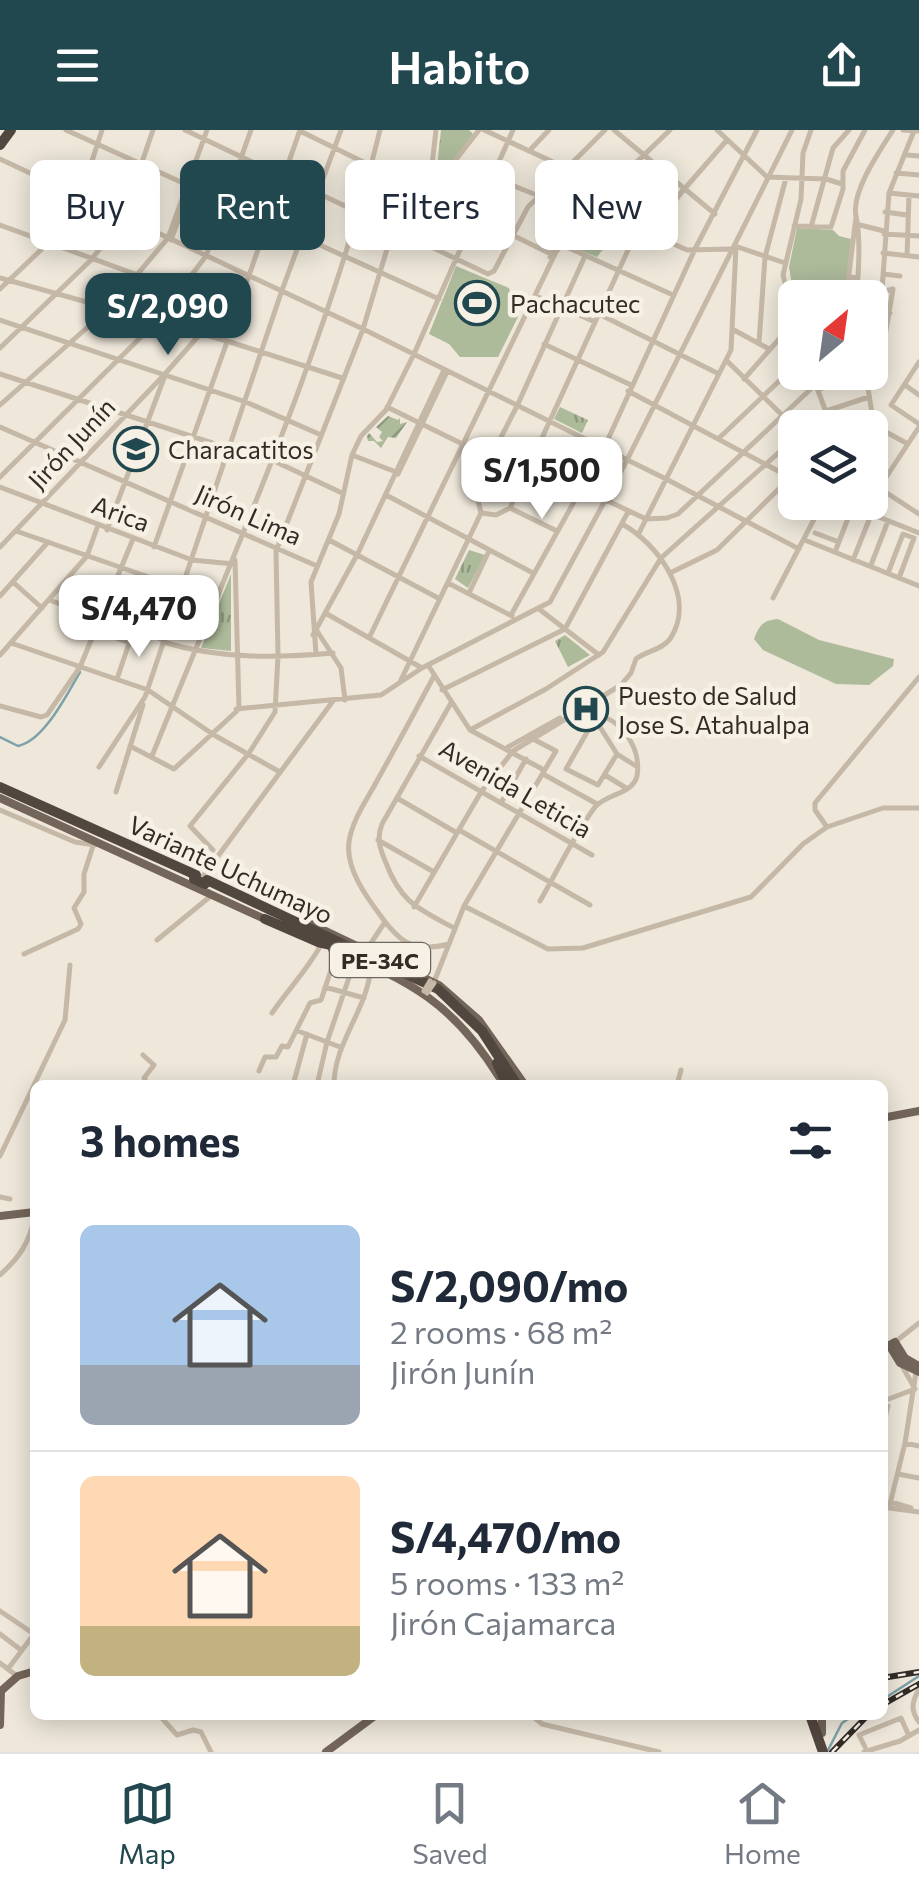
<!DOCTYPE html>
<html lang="en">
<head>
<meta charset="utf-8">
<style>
	body { margin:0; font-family:Commissioner,sans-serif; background:#f6f6f7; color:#1f2937; height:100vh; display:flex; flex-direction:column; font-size:38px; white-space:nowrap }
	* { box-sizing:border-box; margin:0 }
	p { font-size:32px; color:#747a83 }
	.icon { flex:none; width:55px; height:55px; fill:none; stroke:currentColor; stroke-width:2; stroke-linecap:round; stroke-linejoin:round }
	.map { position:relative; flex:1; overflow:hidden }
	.sheet { position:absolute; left:30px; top:950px; width:858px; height:640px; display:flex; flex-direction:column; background:#fff; border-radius:15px; box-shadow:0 5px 25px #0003 }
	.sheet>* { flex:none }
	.top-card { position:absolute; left:30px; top:30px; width:860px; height:90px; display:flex; gap:20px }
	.needle { width:65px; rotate:29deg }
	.controls { position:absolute; left:778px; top:150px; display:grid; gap:20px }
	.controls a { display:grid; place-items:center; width:110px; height:110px; border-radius:15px; background:#fff; box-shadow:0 5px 25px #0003; font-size:50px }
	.price { position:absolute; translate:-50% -85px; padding:0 22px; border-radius:20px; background:#fff; color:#222; font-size:32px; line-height:65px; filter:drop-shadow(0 2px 5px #0008) }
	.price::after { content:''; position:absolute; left:50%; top:60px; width:30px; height:22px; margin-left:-15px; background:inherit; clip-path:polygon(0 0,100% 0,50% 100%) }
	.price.active { background:#21474f; color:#fff }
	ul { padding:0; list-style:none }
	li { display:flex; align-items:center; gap:30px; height:250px; padding:0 50px }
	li+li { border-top:2px solid #e0e1e3 }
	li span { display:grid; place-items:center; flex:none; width:280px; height:200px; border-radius:15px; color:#555 }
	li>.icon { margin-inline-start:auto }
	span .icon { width:120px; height:120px; fill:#fffc; stroke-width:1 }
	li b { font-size:42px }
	h2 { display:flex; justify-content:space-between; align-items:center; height:120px; padding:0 50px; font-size:42px }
	.chip { padding:0 35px; border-radius:15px; background:#fff; box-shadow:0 5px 25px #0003; font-size:35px; line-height:90px }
	.chip.active { background:#21474f; color:#fff }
	header { display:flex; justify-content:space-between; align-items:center; height:130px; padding:0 50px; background:#21474f; color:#fff; font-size:45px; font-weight:600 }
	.menu { display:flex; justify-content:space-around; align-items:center; height:140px; border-top:2px solid #e0e1e3; background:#fff; font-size:28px; color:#747a83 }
	.menu a { display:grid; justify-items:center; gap:5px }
	.menu .active { color:#21474f }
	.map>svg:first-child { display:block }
	.park { fill:url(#park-tufts) }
	.garden { fill:url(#garden-furrows) }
	.pitch { fill:#adbb9b }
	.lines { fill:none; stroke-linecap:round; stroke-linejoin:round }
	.stream { stroke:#7ca1a8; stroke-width:2.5 }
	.minor { stroke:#c5b8a7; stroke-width:5 }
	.major { stroke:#736559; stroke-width:8 }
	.highway { stroke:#52473f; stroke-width:10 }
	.rail-casing { stroke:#322c27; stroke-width:6 }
	.rail { stroke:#f7f1e5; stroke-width:2.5; stroke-dasharray:8; stroke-linecap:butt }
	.minor-bridge { stroke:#c5b8a7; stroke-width:5 }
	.highway-bridge { stroke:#52473f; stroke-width:10 }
	.labels { text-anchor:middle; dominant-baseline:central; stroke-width:9; stroke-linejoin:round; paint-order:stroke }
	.shield { fill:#f7f1e5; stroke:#6d6760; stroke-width:2.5 }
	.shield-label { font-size:22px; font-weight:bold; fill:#322c27 }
	.poi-label { font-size:25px; fill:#322c27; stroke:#f7f1e5; text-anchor:start }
	.street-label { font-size:25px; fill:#322c27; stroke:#f7f1e5 }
</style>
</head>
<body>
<header><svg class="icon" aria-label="menu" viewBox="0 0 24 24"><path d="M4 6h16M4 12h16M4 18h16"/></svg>Habito<svg class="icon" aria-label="share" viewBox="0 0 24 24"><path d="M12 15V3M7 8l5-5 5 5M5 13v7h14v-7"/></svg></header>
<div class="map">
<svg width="919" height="1622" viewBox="0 0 919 1622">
	<defs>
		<pattern id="park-tufts" width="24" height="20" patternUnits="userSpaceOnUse" patternTransform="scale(2.5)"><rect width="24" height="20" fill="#adbb9b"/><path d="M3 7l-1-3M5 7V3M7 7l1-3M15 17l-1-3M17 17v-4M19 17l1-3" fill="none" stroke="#8d987e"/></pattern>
		<pattern id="garden-furrows" width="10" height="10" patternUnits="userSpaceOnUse" patternTransform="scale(2.5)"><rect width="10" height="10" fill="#adbb9b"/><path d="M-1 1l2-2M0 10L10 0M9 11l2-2" fill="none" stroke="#8d987e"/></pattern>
	</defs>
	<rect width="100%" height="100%" fill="#eee7da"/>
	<path class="park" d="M441,0H469L473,4L435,55Z
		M614,86L624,93L597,127L579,120Z
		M560,277L588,290L582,303L554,289Z
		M469,420L485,425L468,458L455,449Z
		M231,444V521L201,518Z
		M565,505L590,525L568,537L555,511Z"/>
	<path class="garden" d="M388,286L398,290L400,288V294L407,292L396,308L388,307L381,318L374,311H368L367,306L369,303L377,312L383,311L379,307L382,302L376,297Z"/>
	<path class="pitch" d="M797,98L833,100L839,106L851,109L845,167L795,168V174L789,137Z
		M456,136L509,158L518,187L498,227H460L449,214L429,204Z
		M778,489L819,510L894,529L893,536L869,555L836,554L763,520L754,509C759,496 763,490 778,489Z"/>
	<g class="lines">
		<path class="stream" d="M0,607L18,616C44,611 67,564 80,542
			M882,1570L919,1546
			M827,1622L842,1593L854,1585"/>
		<path class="minor" d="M66,0L439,169
			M185,0L488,144L494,141L528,77L605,0
			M484,0L566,38
			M614,0L715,84
			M717,0L767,47L826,49L842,54
			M903,0L919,1
			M300,1L551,124
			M529,21L549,0
			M907,25L919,26
			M0,29L363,199L668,350L799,419
			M896,43L919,45
			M559,46L647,102L687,120L730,119
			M494,48L539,66
			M429,61L436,0
			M889,63L919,66
			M597,70L670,0
			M885,82L907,85
			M0,95L223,176
			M860,95L884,101
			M794,96L831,97L843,59V41L865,0
			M811,97L833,18L849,0
			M647,102L727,10
			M651,104L683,60
			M884,104L919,106
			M171,110L188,64
			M560,114L673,165
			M735,116L785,133
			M883,123L919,127
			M907,126L909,65
			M550,127L557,112L582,85
			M883,144L900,146
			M849,147L858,148C859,127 860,106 856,86C851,62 880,20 893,0
			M0,148L227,211L342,248
			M0,159L47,114L80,68L102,0
			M882,160L889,63L914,1
			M536,166L595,192
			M846,168L856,87
			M858,168L893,159L884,212L867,252L873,290L870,300
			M599,184L719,244
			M0,190L246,272L321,305
			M870,190L890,183
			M795,195L783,145L801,69L803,23L811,0
			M734,200L769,219
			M759,213L765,127L786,48
			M544,214L631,255
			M870,217L884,212
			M0,218L92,129L123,88L153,0
			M726,230L781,284
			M919,232L891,275L919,294
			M811,242L832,298
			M0,244L271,332
			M744,249L795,191
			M905,255L919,265
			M818,260L866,242
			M628,261L795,350
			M0,275L108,179L168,108L207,0
			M387,277L491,328
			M0,297L317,436
			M807,298L826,281L869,267
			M855,298L873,290
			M718,309L795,236
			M234,318L271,328
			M870,324L884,301L908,314
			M352,325L396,342
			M272,330L342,363
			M530,334L646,389L667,388L678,384L816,254
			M398,344L447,242
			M0,347L155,193L206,126L251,0
			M870,352L919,384
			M0,357L192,430L234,434
			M386,365L533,443
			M841,372L919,403
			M510,378L557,401
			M481,383L496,385L510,378L639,96
			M481,383L475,358L517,276L585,126
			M868,383L881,355L919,297
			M107,400L164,248
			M16,401L183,459
			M639,403L731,220L736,117
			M815,403L839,412
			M329,410L440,469
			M807,411L919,456
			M0,417L164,245L247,151L300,0
			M154,417L227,212
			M835,422L852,378
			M853,430L871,385
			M871,435L888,391
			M670,443L717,420L795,343
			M888,443L903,404L914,408L899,448
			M13,452L42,478
			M448,453L512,486
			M469,463L489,421
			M0,466L48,412
			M773,468L823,372
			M49,470L101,488
			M177,475L212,478
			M106,477L139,488
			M539,479L599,525
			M327,484L422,538
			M511,485L604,318L695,119L757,0
			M134,500L164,510
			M96,501L130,513
			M317,501L341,538L345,570
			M313,505L358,423L444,240
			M369,508L556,122L600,69
			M163,512C219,529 276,528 333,523
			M11,513L148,560L214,605L280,642
			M316,524L311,452L339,384L352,325L361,306L386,280L414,224L513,0
			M0,525L87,426L97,398
			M428,535L470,600L544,640
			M434,546C416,580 397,615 378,649C368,668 352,690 349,712C345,739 368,769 383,789C403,816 417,822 449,814
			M117,549L151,448
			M400,552L481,383
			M442,560L565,499L628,382
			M451,573L382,694C376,709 380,719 386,733C401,773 419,779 454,798
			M586,575L617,624L636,636
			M0,576L41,587L47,585L80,537L133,409
			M236,579L381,565L422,538L550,472L627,330L792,0
			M594,590L566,639L598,655L617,624
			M470,600L546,559L603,522L661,428L795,308
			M130,616L174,639L239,579L235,430
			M508,617L560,588
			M152,626C235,420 327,217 380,0
			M419,626L592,725
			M99,637L145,567L281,163L341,0
			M543,644L597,674
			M605,645L626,658
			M116,662L143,575
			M397,668L457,703
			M501,673L526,629
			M0,680L75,712L95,715
			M827,697L815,680V673L919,547
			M459,700L590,775
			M378,710L434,742
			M213,720L190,696L249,623L275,582L278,526L276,421L363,199L393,99L429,64L479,0
			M198,753L333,571
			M540,771C558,740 574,705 595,677C606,664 633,664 637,646C642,618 620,586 593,585
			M464,776L548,819L583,818L751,767L803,714L827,697L883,678H919
			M414,777L481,662L513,621L621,555L631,543L636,529C646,521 662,520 670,509C698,467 657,413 622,394
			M157,810L212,765
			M367,819L385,792
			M24,824L78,799L81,794L74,778L84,762V744L93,716
			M434,852L464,776L556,621L533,609
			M325,857L364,868
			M272,883C290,857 305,843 321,815
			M298,901L340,917
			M143,925L154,935L144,948L148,955
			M259,941L265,927H276L282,916L288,917L310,873L321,870L333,834L341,823
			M126,955L128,953
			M293,955L307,904
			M317,955L327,912L355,830
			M334,955C334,912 367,881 371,837
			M677,955L681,940
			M0,1026L65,890L70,835
			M0,1067L10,1069
			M0,1145C20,1127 29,1113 35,1086
			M895,1212L919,1193
			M902,1236L914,1257
			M886,1270L915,1259
			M882,1300L888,1276
			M905,1313L919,1316
			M898,1344L919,1348
			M891,1372L911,1378
			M882,1377L919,1382
			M889,1378L905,1313L916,1242
			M0,1481L34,1504L8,1539
			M0,1504L21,1520
			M0,1533L17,1546
			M919,1559C912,1572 910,1580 919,1592
			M159,1585L177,1605L193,1600L201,1602L211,1622
			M531,1585L542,1594L659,1622
			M865,1617L859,1605L901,1588L909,1606
			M864,1622L900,1611L919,1600"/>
		<path class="major" d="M0,668L269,791
			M309,793L439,855L479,890L525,955
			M332,819C410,850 454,874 499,947
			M882,988L919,981
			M0,1086L35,1082
			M889,1215L900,1233L919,1242
			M882,1219L895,1212L905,1228L919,1236
			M822,1585V1603
			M0,1595L1,1561L18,1546L35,1541
			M326,1622L376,1585"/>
		<path class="highway" d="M0,15L11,0
			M0,657L196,745
			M207,750L438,859L482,901L517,955
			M265,789L318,812L340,817
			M497,933L507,955
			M810,1585L823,1622"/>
		<defs>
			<path id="rail" d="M882,1548L919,1542
				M882,1575L919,1554
				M832,1622L868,1585"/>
		</defs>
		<use href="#rail" class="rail-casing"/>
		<use href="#rail" class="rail"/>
		<path class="minor-bridge" d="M424,861L430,851
			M427,863L434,853"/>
		<path class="highway-bridge" d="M194,749L205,754"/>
	</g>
	<defs>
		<symbol id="stadium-ring" viewBox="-11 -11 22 22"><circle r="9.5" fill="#f7f1e5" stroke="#21474f" stroke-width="1.5"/><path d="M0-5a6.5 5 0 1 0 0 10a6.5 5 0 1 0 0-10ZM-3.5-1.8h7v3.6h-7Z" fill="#21474f"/></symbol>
		<symbol id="university-ring" viewBox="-11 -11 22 22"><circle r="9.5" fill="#f7f1e5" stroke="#21474f" stroke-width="1.5"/><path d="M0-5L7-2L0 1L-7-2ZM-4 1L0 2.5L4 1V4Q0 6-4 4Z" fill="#21474f"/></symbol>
		<symbol id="hospital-ring" viewBox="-11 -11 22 22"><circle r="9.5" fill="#f7f1e5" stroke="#21474f" stroke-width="1.5"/><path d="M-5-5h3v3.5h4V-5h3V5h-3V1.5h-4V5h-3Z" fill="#21474f"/></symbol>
	</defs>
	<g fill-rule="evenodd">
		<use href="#stadium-ring" x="452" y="148" width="50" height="50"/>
		<use href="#university-ring" x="111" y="294" width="50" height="50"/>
		<use href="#hospital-ring" x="561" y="554" width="50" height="50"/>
	</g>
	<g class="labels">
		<rect class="shield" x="330" y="813" width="100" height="34" rx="8"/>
		<g class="shield-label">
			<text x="380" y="830">PE-34C</text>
		</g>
		<g class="poi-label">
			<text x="510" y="173">Pachacutec</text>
			<text x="168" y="319">Characatitos</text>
			<text x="618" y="565">Puesto de Salud<tspan x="618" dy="29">Jose S. Atahualpa</tspan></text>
		</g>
		<g class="street-label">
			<text transform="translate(71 313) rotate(-47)">Jirón Junín</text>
			<text transform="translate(121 383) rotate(20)">Arica</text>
			<text transform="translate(249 384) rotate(24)">Jirón Lima</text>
			<text transform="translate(516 658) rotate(30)">Avenida Leticia</text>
			<text transform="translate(231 739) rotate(25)">Variante Uchumayo</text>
		</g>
	</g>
</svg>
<div class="controls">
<a><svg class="needle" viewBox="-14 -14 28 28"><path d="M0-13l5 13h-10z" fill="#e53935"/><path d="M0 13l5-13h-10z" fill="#747a83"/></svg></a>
<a><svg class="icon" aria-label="layers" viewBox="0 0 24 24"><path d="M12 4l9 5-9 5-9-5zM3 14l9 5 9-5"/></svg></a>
</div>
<b class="price active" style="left:168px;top:228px">S/2,090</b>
<b class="price" style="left:542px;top:392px">S/1,500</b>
<b class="price" style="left:139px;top:530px">S/4,470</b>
<div class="top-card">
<a class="chip">Buy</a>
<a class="chip active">Rent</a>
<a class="chip">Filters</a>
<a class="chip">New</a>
</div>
<section class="sheet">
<h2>3 homes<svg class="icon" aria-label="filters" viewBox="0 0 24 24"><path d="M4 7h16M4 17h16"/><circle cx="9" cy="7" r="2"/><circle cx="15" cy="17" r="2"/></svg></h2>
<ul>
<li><span style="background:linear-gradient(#a9c7e8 70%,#9aa5b1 0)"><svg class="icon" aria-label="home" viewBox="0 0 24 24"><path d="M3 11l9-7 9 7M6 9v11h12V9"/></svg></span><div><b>S/2,090/mo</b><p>2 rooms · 68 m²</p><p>Jirón Junín</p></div></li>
<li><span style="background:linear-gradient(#ffd9b3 75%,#c2b280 0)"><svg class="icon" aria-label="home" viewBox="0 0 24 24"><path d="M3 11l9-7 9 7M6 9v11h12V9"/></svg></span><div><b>S/4,470/mo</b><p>5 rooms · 133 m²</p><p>Jirón Cajamarca</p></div></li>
</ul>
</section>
</div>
<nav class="menu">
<a class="active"><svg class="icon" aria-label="map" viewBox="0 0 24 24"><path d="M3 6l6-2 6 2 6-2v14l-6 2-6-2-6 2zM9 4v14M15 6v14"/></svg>Map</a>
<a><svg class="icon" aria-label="saved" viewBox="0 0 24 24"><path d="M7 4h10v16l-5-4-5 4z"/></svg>Saved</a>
<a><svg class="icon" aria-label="home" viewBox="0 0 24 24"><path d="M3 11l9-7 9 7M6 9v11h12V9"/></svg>Home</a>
</nav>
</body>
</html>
